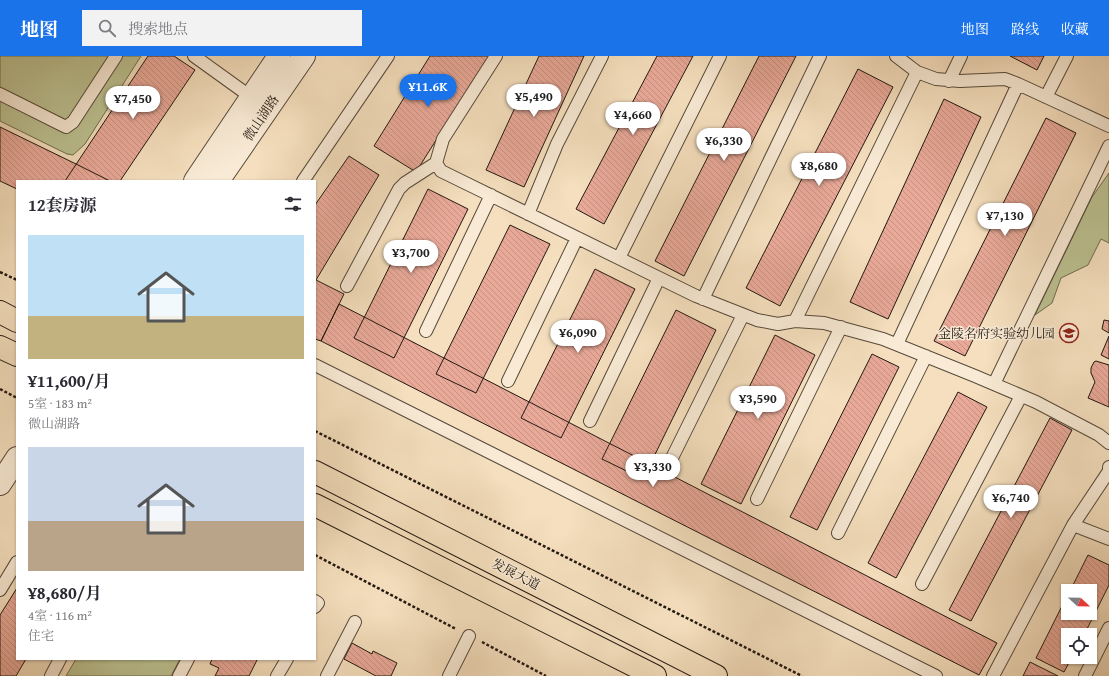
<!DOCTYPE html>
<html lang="zh">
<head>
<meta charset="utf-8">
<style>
	body { margin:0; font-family:"Gentium Book Plus","Noto Serif SC",serif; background:#f2f2f3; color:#2b2b33; height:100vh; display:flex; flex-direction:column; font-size:15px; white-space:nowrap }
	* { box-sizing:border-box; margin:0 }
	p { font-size:13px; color:#7c7c81 }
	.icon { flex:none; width:22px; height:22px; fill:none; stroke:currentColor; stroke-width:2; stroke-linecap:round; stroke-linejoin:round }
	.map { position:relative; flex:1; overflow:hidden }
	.side { position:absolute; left:16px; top:124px; width:300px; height:480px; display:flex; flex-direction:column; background:#fff; border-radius:0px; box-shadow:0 1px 3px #0004 }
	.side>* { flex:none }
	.needle { width:26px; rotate:112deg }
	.controls { position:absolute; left:1061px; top:528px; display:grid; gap:8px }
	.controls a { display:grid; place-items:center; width:36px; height:36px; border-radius:0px; background:#fff; box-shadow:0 1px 3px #0004; font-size:20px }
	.price { position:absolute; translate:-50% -34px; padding:0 9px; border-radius:14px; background:#fff; color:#222; font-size:13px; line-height:26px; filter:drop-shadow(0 1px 2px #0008) }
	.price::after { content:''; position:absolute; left:50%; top:24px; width:12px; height:9px; margin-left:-6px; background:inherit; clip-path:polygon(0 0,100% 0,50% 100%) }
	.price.on { background:#1a73e8; color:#fff }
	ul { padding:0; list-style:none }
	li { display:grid; align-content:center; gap:8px; height:212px; padding:0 12px }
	li span { display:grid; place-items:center; height:124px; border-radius:0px; color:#555 }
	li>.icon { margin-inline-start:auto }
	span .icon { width:72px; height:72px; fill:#fffc; stroke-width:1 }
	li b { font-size:17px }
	h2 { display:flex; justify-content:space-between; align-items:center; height:48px; padding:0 12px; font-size:17px }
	header { display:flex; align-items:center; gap:24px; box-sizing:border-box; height:56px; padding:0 20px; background:#1a73e8; color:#fff }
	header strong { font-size:19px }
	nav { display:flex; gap:22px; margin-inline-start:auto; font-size:14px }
	.search { width:280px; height:36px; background:#f2f2f3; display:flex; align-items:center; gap:10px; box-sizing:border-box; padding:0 14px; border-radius:0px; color:#7c7c81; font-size:15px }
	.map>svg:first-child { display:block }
	.garden { fill:#bcc191; stroke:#6f6c50 }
	.building { fill:url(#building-back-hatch); stroke:#22180f }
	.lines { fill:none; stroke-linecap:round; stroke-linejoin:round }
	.service-casing { stroke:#574a3b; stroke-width:14 }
	.tertiary-casing { stroke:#574a3b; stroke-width:24 }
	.primary-casing { stroke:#22180f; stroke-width:24 }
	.path { stroke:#22180f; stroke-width:2.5; stroke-dasharray:3 2; stroke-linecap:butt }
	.service { stroke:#f8ead5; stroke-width:12 }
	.tertiary { stroke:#f8ead5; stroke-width:22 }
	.primary { stroke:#f5dfbe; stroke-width:22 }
	.labels { text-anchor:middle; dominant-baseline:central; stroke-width:3; stroke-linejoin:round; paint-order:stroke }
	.street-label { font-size:13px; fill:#22180f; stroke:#f8ead5 }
	.poi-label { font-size:13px; fill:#22180f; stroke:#f8ead5; text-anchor:end }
</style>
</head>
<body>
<header>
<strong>地图</strong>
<div class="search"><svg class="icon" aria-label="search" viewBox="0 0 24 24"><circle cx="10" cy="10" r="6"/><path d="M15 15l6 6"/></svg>搜索地点</div>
<nav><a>地图</a><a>路线</a><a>收藏</a></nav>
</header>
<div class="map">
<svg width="1109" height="620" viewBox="0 0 1109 620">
	<defs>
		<pattern id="building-back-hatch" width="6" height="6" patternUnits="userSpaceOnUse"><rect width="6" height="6" fill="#e9a999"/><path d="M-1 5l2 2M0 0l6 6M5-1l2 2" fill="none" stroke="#c89183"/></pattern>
	</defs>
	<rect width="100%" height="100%" fill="#f5dfbe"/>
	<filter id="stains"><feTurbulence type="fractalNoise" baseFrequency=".005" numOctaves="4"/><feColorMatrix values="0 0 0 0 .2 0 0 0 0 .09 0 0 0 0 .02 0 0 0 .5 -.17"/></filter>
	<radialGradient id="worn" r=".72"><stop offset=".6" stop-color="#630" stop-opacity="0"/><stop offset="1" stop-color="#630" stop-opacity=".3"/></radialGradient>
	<path class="garden" d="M0,0H141L85,88L73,99L67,98L0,65Z
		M1109,117V187L1101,183L1088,209L1061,222L1052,247L1035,259L1092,141Z
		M76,603H180L171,620H66Z"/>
	<path class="building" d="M148,0H174L195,14L120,125H65Z
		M430,0H489L416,116L374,90Z
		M539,0H584L524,131L486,114Z
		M657,0H693L604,168L576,153Z
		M759,0H796L684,220L655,205Z
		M1010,0H1044L1037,14Z
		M858,13L893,31L780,250L746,232Z
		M944,43L981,61L888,263L850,246Z
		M1046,62L1076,77L965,300L934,285Z
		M0,71L76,108L110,125H17V133L0,125Z
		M349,100L379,119L316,224L344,238L321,285L315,283V149Z
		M428,133L468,153L394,302L354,282Z
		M510,169L550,188L476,337L436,318Z
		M595,213L635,233L561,382L521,362Z
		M339,248L997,587L979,619L321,285Z
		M676,254L716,274L643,423L602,403Z
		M1104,264L1109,265V277L1102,273Z
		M775,279L815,299L741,448L701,428Z
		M1109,280V303L1101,299Z
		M872,298L899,311L817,474L790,461Z
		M1096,305L1109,309V351L1088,342L1095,326L1091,317V312L1094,306Z
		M958,336L987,351L896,522L868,507Z
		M1050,362L1072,374L971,565L949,554Z
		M1088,499L1109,509V529L1084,579H1068V601H1072L1064,616L1036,602L1068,538V557H1090V535H1070Z
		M17,532V603H26L16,620H0V559Z
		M352,587L372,598L373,595L397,607L391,620H376L344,603Z
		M212,603H256L257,604L249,620H215L219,612L210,608Z
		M1030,606L1058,620H1023Z"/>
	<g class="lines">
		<defs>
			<path id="service" d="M194,0L251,41
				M496,0L443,83L436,107L441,115L696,240L757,264L778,268L795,265L824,267L883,283L975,320L1036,346L1099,379L1109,387
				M896,0L917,16L936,23L960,25L1005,23L1018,28L1109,70
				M949,25L961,0
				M0,38L66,71L73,66L116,0
				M1046,41L1067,0
				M303,125L388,0
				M528,158L557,88L602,0
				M619,202L720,0
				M347,230L399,133L405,127L436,107
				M703,243L820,0
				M795,265L917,16
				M426,275L491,139
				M897,288L1018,28
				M315,309L936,620
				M508,325L577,182
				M994,328L1109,90
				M590,365L659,222
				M668,410L743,259
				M757,443L841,271
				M1073,469L1109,483
				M838,477L926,300
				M922,528L1021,340
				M0,534L17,506
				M315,545L318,547L315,551
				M51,620L60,603
				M179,620L188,603
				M277,620L287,603
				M327,620L355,566
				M449,620L469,580
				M993,620L1073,469L1109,415V411
				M1085,620L1109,572"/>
			<path id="tertiary" d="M195,125L279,0
				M218,125L304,0
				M0,428L17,402"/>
			<path id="primary" d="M0,256L17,265
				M0,291L17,299
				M315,416L716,620
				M315,449L655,620"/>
		</defs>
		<use href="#service" class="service-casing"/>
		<use href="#tertiary" class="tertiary-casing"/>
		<use href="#primary" class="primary-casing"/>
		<path class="path" d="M0,216L17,224
			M0,333L17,342
			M315,375L802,620
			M315,499L456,573
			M482,586L546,620"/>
		<use href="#service" class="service"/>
		<use href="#tertiary" class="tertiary"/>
		<use href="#primary" class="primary"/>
	</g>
	<defs>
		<symbol id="school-ring" viewBox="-11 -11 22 22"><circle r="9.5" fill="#f8ead5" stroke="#8f2418" stroke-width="1.5"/><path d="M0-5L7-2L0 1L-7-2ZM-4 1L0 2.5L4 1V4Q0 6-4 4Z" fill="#8f2418"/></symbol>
	</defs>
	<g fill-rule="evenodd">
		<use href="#school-ring" x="1058" y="266" width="22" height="22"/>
	</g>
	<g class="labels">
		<g class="street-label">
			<text transform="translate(261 62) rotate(-56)">微山湖路</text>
			<text transform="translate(516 518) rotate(27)">发展大道</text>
		</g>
		<g class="poi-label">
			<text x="1055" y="277">金陵名府实验幼儿园</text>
		</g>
	</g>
	<rect width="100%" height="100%" filter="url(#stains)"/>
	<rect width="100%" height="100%" fill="url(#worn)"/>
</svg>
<div class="controls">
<a><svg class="needle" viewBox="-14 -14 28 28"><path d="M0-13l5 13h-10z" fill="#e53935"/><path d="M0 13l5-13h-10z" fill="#7c7c81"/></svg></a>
<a><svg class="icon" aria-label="locate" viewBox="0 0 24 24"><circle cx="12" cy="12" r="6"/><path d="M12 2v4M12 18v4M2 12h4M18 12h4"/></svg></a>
</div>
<b class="price on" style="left:428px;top:52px">¥11.6K</b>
<b class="price" style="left:534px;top:62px">¥5,490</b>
<b class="price" style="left:133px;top:64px">¥7,450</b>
<b class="price" style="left:633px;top:80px">¥4,660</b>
<b class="price" style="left:724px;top:106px">¥6,330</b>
<b class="price" style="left:819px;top:131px">¥8,680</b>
<b class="price" style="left:1005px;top:181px">¥7,130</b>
<b class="price" style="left:411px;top:218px">¥3,700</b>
<b class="price" style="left:578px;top:298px">¥6,090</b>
<b class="price" style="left:758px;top:364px">¥3,590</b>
<b class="price" style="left:653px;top:432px">¥3,330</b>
<b class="price" style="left:1011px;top:463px">¥6,740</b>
<section class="side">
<h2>12套房源<svg class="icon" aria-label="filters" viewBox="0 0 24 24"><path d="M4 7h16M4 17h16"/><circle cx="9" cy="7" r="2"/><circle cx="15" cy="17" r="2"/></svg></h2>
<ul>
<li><span style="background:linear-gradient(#bfe0f5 65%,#c2b280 0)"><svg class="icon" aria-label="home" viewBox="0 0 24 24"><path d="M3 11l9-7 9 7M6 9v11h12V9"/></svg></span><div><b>¥11,600/月</b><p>5室 · 183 m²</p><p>微山湖路</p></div></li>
<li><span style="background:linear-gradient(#c9d6e8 60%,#b9a48a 0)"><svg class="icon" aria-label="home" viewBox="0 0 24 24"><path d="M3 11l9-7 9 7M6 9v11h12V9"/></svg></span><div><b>¥8,680/月</b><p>4室 · 116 m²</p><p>住宅</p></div></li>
</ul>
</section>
</div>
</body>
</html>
